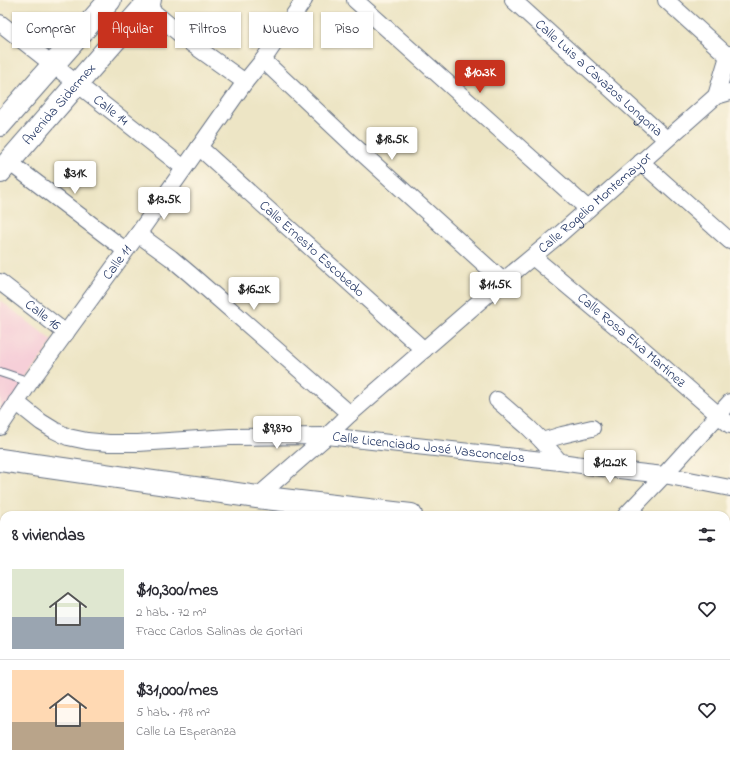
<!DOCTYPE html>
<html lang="es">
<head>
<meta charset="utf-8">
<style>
	body { margin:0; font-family:"Indie Flower",sans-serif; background:#f7f7f7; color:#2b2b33; height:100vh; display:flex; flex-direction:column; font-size:15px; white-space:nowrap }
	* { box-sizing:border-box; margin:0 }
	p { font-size:13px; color:#7c7c81 }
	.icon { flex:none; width:22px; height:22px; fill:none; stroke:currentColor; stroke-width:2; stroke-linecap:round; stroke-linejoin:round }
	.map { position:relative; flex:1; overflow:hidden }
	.sheet { position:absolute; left:0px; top:511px; width:730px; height:256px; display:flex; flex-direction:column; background:#fff; border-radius:12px 12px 0 0; box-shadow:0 1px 3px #0004 }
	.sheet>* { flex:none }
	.guide { position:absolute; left:12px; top:12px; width:400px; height:36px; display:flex; gap:8px }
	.price { position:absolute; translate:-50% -34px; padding:0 9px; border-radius:4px; background:#fff; color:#222; font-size:13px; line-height:26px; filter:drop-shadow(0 1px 2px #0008) }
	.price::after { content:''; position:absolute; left:50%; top:24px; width:12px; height:9px; margin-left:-6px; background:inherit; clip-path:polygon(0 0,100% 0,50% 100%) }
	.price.on { background:#c8321e; color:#fff }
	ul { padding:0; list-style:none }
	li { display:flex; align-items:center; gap:12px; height:100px; padding:0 12px }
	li+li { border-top:1px solid #e1e1e2 }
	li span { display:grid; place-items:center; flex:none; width:112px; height:80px; border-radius:0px; color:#555 }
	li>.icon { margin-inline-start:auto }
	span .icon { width:48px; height:48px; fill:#fffc; stroke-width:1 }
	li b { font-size:17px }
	h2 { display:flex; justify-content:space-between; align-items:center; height:48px; padding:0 12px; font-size:17px }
	.tag { padding:0 14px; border-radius:0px; background:#fff; box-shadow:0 1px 3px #0004; font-size:14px; line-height:36px }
	.tag.on { background:#c8321e; color:#fff }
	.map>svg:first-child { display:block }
	.built { fill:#f6cfd8 }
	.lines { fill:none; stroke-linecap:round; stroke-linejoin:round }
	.service-casing { stroke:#646f82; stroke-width:10 }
	.minor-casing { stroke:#646f82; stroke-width:18 }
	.secondary-casing { stroke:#646f82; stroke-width:24 }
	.primary-casing { stroke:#646f82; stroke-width:24 }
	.service { stroke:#fff; stroke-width:8 }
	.minor { stroke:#fff; stroke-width:16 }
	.secondary { stroke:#fff; stroke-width:22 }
	.primary { stroke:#fff; stroke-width:22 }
	.labels { text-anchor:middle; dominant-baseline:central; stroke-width:3; stroke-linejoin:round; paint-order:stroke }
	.street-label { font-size:14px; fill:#1b2f5e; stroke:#fcf5e5 }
</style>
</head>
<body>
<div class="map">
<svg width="730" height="767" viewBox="0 0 730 767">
	<rect width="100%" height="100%" fill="#fcf5e5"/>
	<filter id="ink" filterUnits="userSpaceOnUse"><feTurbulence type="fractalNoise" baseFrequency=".025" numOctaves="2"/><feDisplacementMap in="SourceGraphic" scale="8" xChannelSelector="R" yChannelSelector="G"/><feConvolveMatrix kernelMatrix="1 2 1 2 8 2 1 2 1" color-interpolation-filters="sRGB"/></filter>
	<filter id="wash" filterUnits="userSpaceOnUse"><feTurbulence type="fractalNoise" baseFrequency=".012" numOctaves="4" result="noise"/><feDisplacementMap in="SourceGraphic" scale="16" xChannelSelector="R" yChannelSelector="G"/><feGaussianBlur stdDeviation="0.9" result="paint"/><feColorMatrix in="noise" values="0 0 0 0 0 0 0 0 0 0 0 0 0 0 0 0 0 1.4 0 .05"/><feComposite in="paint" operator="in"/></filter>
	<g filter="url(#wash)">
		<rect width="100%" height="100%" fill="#ede5c5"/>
		<path class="built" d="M0,300L53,341L0,418Z"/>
	</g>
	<g filter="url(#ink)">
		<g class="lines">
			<defs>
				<path id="service" d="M0,372L30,382
					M726,673L730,668
					M726,748L730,742
					M661,767L664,763
					M712,767L715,763"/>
				<g id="minor">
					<path d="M355,0L588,209"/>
					<path id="s1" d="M513,0L666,139"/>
					<path d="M666,0L730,58"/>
					<path d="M145,5L192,44L245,82"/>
					<path id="s2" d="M0,23L184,168"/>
					<path d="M263,60L351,143L503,281"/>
					<path d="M716,96L728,56L730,54"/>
					<path id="s3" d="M199,147L424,350"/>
					<path d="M9,162L125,250"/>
					<path d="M641,162L730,241"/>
					<path d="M138,234L171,258L190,274L350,414"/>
					<path id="s4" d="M533,257L630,338L730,425"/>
					<path id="s5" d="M0,282L66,333"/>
					<path d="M497,400L528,427L542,441L560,462"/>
					<path id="s6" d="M16,402L41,422L54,430L68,437L87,441L109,443H138L230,437L327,436L560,462L610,469L664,475L730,488"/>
					<path id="s7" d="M0,427L30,382L138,234L245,82L263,60L304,0"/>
					<path d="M542,441L562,435L592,428"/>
					<path id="s8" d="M257,497L327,436L350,414L503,281L560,234L716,96L730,92"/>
					<path d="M626,515L664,475L730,402"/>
				</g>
				<path id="secondary" d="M0,460L257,497L411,515
					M726,560H730"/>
				<g id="primary">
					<path d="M0,125L110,0"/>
					<path id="s9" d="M0,172L150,0"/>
				</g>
			</defs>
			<use href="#service" class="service-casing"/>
			<use href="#minor" class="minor-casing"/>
			<use href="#secondary" class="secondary-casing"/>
			<use href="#primary" class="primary-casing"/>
			<use href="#service" class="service"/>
			<use href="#minor" class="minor"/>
			<use href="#secondary" class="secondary"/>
			<use href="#primary" class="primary"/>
		</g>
	</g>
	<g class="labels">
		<g class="street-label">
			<text stroke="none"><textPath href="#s1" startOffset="116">Calle Luis a Cavazos Longoria</textPath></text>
			<text stroke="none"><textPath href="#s9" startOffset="90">Avenida Sidermex</textPath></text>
			<text stroke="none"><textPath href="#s2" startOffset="141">Calle 14</textPath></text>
			<text stroke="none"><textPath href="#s8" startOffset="448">Calle Rogelio Montemayor</textPath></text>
			<text stroke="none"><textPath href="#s3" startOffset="152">Calle Ernesto Escobedo</textPath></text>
			<text stroke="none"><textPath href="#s7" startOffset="202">Calle 11</textPath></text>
			<text stroke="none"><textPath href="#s5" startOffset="54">Calle 16</textPath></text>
			<text stroke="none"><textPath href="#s4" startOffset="129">Calle Rosa Elva Martínez</textPath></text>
			<text stroke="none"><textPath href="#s6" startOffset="425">Calle Licenciado José Vasconcelos</textPath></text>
		</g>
	</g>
</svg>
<b class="price on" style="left:480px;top:94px">$10.3K</b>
<b class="price" style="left:392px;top:161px">$18.5K</b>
<b class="price" style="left:75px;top:195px">$31K</b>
<b class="price" style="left:164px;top:221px">$13.5K</b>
<b class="price" style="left:495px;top:306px">$11.5K</b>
<b class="price" style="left:254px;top:311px">$16.2K</b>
<b class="price" style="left:277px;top:450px">$9,870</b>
<b class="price" style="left:610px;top:484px">$12.2K</b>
<div class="guide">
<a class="tag">Comprar</a>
<a class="tag on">Alquilar</a>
<a class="tag">Filtros</a>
<a class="tag">Nuevo</a>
<a class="tag">Piso</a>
</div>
<section class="sheet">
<h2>8 viviendas<svg class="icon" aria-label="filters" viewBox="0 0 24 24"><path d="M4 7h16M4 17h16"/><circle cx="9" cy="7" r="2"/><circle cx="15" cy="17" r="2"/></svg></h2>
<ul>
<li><span style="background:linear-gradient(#dfe7d0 60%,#9aa5b1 0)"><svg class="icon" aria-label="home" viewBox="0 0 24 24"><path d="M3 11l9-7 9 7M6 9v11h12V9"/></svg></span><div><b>$10,300/mes</b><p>2 hab. · 72 m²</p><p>Fracc Carlos Salinas de Gortari</p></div><svg class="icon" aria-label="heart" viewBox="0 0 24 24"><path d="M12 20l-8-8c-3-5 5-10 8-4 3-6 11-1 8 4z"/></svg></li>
<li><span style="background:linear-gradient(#ffd9b3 65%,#b9a48a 0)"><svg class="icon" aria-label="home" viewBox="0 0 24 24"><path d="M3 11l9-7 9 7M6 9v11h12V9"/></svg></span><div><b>$31,000/mes</b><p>5 hab. · 178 m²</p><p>Calle La Esperanza</p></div><svg class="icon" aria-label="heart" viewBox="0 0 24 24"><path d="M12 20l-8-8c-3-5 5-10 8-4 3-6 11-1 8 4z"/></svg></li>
</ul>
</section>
</div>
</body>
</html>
